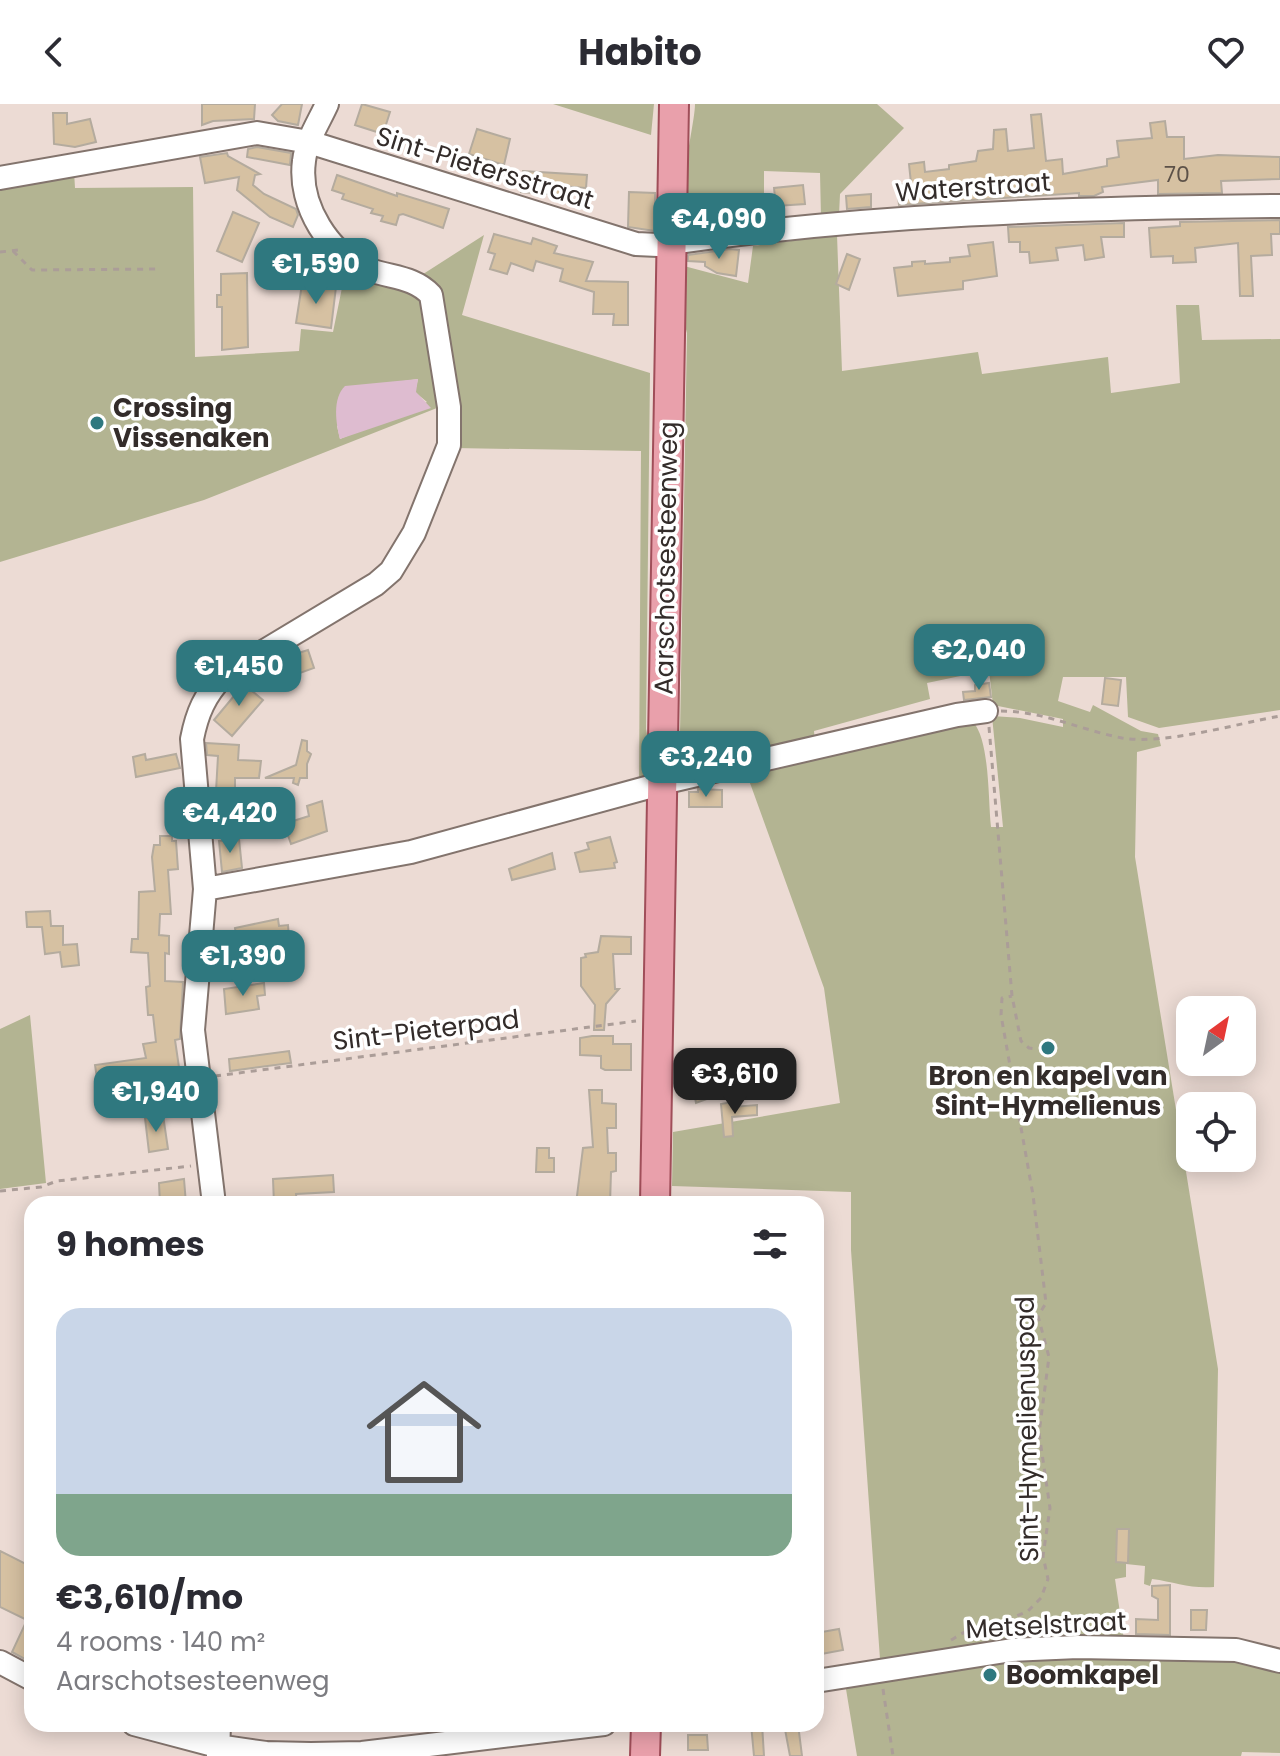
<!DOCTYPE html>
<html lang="en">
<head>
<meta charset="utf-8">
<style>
	body { margin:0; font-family:Poppins,sans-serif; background:#f7f7f7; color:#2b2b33; height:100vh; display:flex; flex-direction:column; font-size:30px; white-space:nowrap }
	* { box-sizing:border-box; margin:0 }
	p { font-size:26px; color:#7c7c81 }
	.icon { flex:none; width:44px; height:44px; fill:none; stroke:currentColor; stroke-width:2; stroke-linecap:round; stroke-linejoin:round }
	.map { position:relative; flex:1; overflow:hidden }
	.side { position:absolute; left:24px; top:1092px; width:800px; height:536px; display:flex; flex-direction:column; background:#fff; border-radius:24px; box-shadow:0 4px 20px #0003 }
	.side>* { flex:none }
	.needle { width:52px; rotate:33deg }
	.fabs { position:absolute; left:1176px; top:892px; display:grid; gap:16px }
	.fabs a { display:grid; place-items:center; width:80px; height:80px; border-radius:16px; background:#fff; box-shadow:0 4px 20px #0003; font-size:40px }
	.price { position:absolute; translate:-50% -68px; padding:0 18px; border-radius:16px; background:#2f787f; color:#fff; font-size:26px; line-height:52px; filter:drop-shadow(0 2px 4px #0008) }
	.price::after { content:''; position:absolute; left:50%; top:48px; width:24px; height:18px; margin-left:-12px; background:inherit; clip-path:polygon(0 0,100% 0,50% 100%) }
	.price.on { background:#222; color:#fff }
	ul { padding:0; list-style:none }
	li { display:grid; align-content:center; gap:16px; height:424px; padding:0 32px }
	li+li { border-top:2px solid #e1e1e2 }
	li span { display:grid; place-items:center; height:248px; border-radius:24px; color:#555 }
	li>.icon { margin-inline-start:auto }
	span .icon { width:144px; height:144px; fill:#fffc; stroke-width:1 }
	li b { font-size:34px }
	h2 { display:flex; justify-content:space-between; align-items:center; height:96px; padding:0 32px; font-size:34px }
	header { display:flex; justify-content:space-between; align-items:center; height:104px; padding:0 32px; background:#fff; font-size:36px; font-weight:700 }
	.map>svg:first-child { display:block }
	.green { fill:#b3b492; fill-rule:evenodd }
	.water { fill:#debcd0 }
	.building { fill:#d6c1a2; stroke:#b4ab9e; stroke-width:2 }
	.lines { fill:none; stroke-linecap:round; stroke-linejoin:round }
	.minor-casing { stroke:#83746d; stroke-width:26 }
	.major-casing { stroke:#a04e59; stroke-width:32 }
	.path { stroke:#ab9d98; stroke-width:3; stroke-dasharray:6 6; stroke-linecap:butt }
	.minor { stroke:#fff; stroke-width:22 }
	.major { stroke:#e9a0ab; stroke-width:28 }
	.poi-dot { fill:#2f787f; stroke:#fff; stroke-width:3 }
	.labels { text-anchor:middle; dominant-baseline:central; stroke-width:7; stroke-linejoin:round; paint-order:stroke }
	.number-label { font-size:22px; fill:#5c5148 }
	.street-label { font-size:26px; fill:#332c2a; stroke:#fff }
	.poi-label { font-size:26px; font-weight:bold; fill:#332c2a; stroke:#fff; text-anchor:start }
</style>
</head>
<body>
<header><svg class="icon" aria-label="back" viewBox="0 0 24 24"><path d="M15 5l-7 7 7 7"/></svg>Habito<svg class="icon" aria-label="heart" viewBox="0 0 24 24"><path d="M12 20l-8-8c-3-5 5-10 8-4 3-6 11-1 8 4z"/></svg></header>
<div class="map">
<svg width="1280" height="1652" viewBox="0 0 1280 1652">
	<rect width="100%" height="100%" fill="#ecdbd4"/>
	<path class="green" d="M553,0H654L651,31Z
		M695,0H877L904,24L840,90L839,111L821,113L820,69L764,67V119C746,120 720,127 702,123C668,113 695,25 695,0Z
		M74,67L75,84L193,83L195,253L299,247L301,225L333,228L346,164L420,189L442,302L204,396L0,458V78ZM418,275L415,288L427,298L340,335L337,322L390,279Z
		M484,131L462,211L650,269L646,625L651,652L650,673L639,681L641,347L454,344L417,174Z
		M837,131L842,267L978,248L982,270L1108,253L1111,289L1180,279L1176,201H1199L1202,236L1280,235V606L1159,624L1128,613L1126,573H1063L1058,597L1090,608L1093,601L1141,627L1158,630L1161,642L1137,648L1135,753L1218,1265L1214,1483C1191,1485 1175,1478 1152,1475L1150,1482L1144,1480L1145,1462L1126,1460V1473L1115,1475L1124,1536L975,1542L880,1555L851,1146V1088L672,1082L673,1028L840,999L824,884L746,668L973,618C990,636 988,697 991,723H1003L992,612L1020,614L1063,623V615L993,601L989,566L927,579L930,595L814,627L815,639L683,668L676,664L675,646L680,629L687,229L683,214L684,162L748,179L753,142Z
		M30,911L46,1079L0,1085V925Z
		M1234,1552L1280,1563V1649L1242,1648L1241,1652H857L845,1579L940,1564L1048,1553Z"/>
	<path class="water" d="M418,275L416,288L431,304L340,335C336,319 332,295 345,282Z"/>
	<path class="building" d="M202,0H255L254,15L213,17L202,21Z
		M282,0H302L298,21L278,17L272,11Z
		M362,0L390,8L383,30L355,21Z
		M53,9H67V20L90,15L96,38L75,43L54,40Z
		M1041,10L1046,57L1062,55L1063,70L1107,62V55L1119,53L1117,37L1152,34L1150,19L1165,17L1167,33H1184V55L1218,51L1280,53V75L1221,77L1222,89L1158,90V76L1102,83L1103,88L1094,92H1079V89L899,101L897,81L911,79L909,60L924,58L925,68L949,65V61L976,57L978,47L993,45L994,26L1006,25L1008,47L1034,44L1031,11Z
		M477,25L510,35L504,61L469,50Z
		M257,43L291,49L290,61L247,53L248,45Z
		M227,49L228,52L260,70L255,71L253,81L264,90L296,105L298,111L293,123L270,113L237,86L239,73L205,79L200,53Z
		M523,67L587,71L586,84L561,82V91L521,88Z
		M337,71L397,92V89L449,105L443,124L403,110L399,111L396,121L381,117L383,112L371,109L373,105L342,95L344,90L332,86Z
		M803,81L805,100L776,102L774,84Z
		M629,88L655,89V127L628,123Z
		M871,90V103L847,105L846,92Z
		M233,108L259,119L242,158L217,147Z
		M1280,116V130H1271L1272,151L1251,152L1253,192H1240L1238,139L1195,144L1196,158L1173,159V152L1151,153L1149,124L1180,122V118Z
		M1124,119V133H1101L1104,153L1085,156L1083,141L1056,144L1058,156L1030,159L1029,148H1020V138H1009L1008,123Z
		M494,130L531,140L533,134L557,142L554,149L593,158L586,177L628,178V221H613L614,210H593L594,188L560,177L563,165L536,157L533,167L511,159L507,170L490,165L495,150L488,148Z
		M993,138L997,172L963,177V185L898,192L894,164L912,162V158L925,157V160L950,158V154L970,152L968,141Z
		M730,145L739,146L736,172L717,169L705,162V158L688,157V151Z
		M847,150L860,155L849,186L836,180Z
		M247,169L248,243L222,246V203H217V191H221V170Z
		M302,180L336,183L331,224L296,219Z
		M308,546L314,564L272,579L266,562L279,555Z
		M249,574L260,584L252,587L263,596L232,632L214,616Z
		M1105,574L1121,576L1118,602L1102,600Z
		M989,579L991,593L964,596L963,588L975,587V581Z
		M302,636L307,637V647L311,650L307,660V674H300L298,681L293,679L294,674H265L296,661Z
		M206,639L239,641L238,656L261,657L259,674H235V707L213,708L212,687H216L218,652L207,651Z
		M145,650L146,656L176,650L180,664L136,673L133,653Z
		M698,685L722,686V703H689V688H698Z
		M322,697L327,727L291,740L284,720L309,712L307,702Z
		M160,732H172V737H176L178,765L168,766L171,810H160L159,831L169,832V850L165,849V877L183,878L180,935L175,936L181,977L98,981L95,961L146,954L143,940L156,938L153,911H148L146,883L150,882L148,849L131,848L132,835H138L139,788L155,787L152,753L154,741H160Z
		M610,733L617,758L614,759L615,764L580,768L575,749L589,745L587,739Z
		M239,735L242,764L222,768L219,737Z
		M552,749L555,765L512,776L509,765Z
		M50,807L51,822H63V841L77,840L79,861L62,863L60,848L45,850L42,823H27L26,808Z
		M278,815L279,822L288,821L289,835L245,841L244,838L237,839L235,824Z
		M601,832L631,833V850H613L615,885H619L606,900L604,926H594L595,901L581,882V854L586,853L585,850L598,848Z
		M264,879L265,891L257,892L259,905L226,910L224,885Z
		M592,932H613V940H631V966H605L601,964V952L580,951V934Z
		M289,947L291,959L230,967L229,955Z
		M716,956L718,980H722L723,989L696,999L690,968H695L694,959Z
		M589,986H602V999L616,1000V1024H607L608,1049H616V1067L611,1068L610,1100H576L583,1044L593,1043Z
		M732,998V1003L757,1001V1011L732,1013L733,1032L724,1033L721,1000Z
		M163,1011L168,1045L149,1048L145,1014Z
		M537,1044H549V1054H554V1068H536Z
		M333,1071L334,1088L296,1090L297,1100H274L273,1075Z
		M184,1075L186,1100H160L159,1079Z
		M1117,1425H1129L1128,1459L1116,1458Z
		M0,1447L32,1463V1559L12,1548L27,1516L0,1503Z
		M1170,1481V1531L1136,1530V1515L1158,1516V1495L1152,1492V1482Z
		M1191,1506H1207L1206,1526H1191Z
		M839,1525L843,1546L816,1551V1529Z
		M751,1620H762L764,1652H754Z
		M784,1620H798L802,1652H790Z
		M688,1631H707L708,1646H688Z"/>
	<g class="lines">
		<defs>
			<path id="minor" d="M0,74L257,29L309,38L636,140L658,141C864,110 1073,104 1280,102
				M205,785L411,748L675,676L957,611L986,607
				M214,1100L193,926L205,785L192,635C197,609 205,591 223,572L376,480L391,467L414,429L449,341V303L431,191C414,173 393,174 370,166C329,151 298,101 304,57C306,37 319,18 327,0
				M0,1558L32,1575
				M816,1577L1012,1546L1078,1543L1236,1546L1280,1557
				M134,1620L217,1642L266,1649L311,1650L362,1649L604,1620
				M218,1652L219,1620"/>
			<path id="major" d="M655,1100L674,0
				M645,1652L646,1620"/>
		</defs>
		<use href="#minor" class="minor-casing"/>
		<use href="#major" class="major-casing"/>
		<path class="path" d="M13,147L32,166L160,165
			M0,148L19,146
			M1001,607C1043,607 1081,626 1122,634C1164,641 1236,620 1280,612
			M989,623L1012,892L1021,937L1029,944L1038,945
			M215,972L636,917
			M0,1087L41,1083L57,1077L191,1062
			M951,1536C963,1529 973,1521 987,1525L1028,1507L1041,1494L1048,1475L1043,1452L1050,1404L1039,1329L1049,1253L1038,1212L1046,1199L1033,1091L1001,911L1002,894L1012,892
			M883,1585L893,1652"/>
		<use href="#minor" class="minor"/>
		<use href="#major" class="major"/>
	</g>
	<g class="poi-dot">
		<circle cx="97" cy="319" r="8"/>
		<circle cx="1048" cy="944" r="8"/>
		<circle cx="990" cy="1571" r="8"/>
	</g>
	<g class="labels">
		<g class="number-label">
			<text x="1177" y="70">70</text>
		</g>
		<g class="street-label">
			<text transform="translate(485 64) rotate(17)">Sint-Pietersstraat</text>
			<text transform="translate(973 83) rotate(-4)">Waterstraat</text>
			<text transform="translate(666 454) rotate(-89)">Aarschotsesteenweg</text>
			<text transform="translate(426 926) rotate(-7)">Sint-Pieterpad</text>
			<text transform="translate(1027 1325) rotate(-91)">Sint-Hymelienuspad</text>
			<text transform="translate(1046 1521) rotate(-3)">Metselstraat</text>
		</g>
		<g class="poi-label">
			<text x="113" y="304">Crossing<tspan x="113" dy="30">Vissenaken</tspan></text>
			<text x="1048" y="972" text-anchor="middle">Bron en kapel van<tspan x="1048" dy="30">Sint-Hymelienus</tspan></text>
			<text x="1006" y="1571">Boomkapel</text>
		</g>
	</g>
</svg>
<div class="fabs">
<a><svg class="needle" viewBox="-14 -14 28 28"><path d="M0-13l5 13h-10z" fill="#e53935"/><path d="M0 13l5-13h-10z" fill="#7c7c81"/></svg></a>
<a><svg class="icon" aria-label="locate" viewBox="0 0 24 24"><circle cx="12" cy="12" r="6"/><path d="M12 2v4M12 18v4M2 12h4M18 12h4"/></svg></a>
</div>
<b class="price" style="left:719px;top:157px">€4,090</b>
<b class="price" style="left:316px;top:202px">€1,590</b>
<b class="price" style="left:979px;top:588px">€2,040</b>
<b class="price" style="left:239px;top:604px">€1,450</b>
<b class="price" style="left:706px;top:695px">€3,240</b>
<b class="price" style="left:230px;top:751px">€4,420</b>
<b class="price" style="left:243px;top:894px">€1,390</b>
<b class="price on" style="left:735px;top:1012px">€3,610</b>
<b class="price" style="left:156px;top:1030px">€1,940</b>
<section class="side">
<h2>9 homes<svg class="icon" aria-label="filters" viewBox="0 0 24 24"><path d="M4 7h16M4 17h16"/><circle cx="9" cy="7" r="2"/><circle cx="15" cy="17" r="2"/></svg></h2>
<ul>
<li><span style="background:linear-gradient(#c9d6e8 75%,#7fa58c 0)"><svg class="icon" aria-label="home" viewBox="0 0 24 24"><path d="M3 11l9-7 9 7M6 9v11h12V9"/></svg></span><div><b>€3,610/mo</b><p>4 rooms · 140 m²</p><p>Aarschotsesteenweg</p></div></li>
</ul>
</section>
</div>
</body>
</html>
